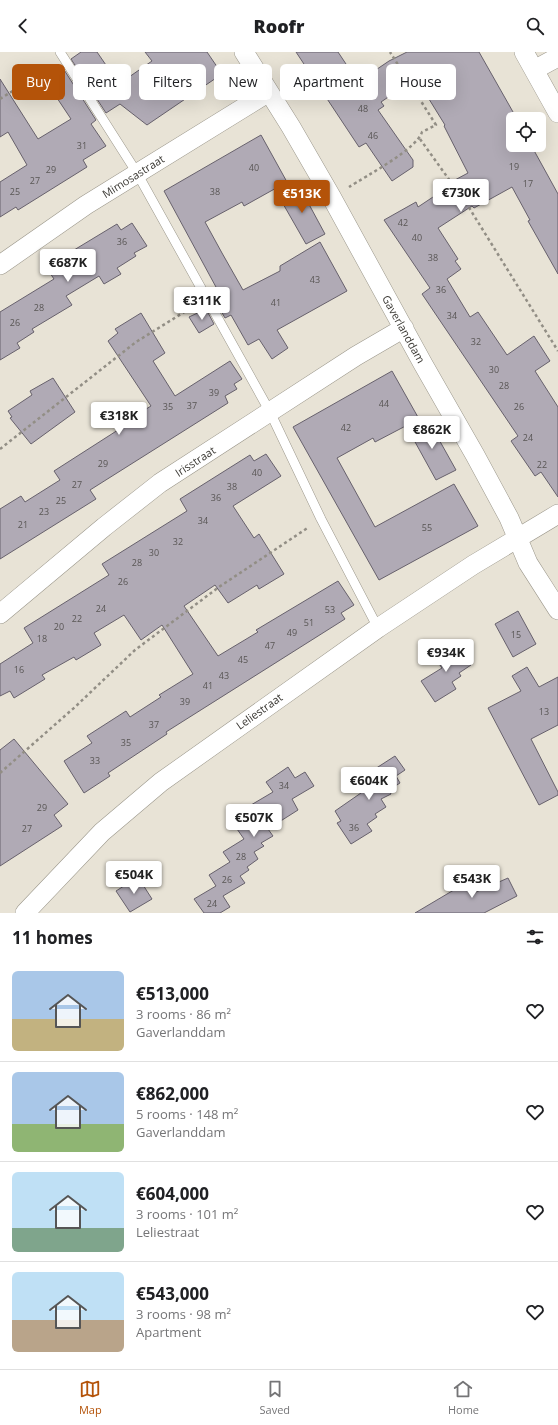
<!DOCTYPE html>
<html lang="en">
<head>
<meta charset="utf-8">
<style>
	body { margin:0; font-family:"Open Sans",sans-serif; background:#f2f2f2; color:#202124; height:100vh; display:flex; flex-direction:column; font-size:15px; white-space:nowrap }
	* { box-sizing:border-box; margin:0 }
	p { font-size:13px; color:#757577 }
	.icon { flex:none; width:22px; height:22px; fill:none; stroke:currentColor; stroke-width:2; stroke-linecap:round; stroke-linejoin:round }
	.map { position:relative; height:861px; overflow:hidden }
	.side { display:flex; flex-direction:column; background:#fff; flex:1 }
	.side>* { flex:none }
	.banner { position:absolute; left:12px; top:12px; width:534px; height:36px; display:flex; gap:8px }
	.buttons { position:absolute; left:506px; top:60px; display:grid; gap:8px }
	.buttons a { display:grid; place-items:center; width:40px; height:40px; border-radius:6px; background:#fff; box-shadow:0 4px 16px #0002; font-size:20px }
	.price { position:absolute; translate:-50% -34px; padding:0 9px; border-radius:4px; background:#fff; color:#222; font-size:13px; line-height:26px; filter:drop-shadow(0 1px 2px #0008) }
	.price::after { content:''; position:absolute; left:50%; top:24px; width:12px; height:9px; margin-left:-6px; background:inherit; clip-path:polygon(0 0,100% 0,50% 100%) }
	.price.selected { background:#b45309; color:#fff }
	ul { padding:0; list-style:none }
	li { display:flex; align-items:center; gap:12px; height:100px; padding:0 12px }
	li+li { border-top:1px solid #e0e0e0 }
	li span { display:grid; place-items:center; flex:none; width:112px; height:80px; border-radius:6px; color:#555 }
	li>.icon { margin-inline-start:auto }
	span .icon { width:48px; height:48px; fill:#fffc; stroke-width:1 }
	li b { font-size:17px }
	h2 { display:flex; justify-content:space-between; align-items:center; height:48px; padding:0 12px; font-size:17px }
	.pill { padding:0 14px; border-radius:6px; background:#fff; box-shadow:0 4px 16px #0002; font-size:14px; line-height:36px }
	.pill.selected { background:#b45309; color:#fff }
	header { display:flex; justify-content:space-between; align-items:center; height:52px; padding:0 12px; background:#fff; font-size:18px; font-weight:800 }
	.dock { display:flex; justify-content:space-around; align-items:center; height:56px; border-top:1px solid #e0e0e0; background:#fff; font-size:11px; color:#757577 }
	.dock a { display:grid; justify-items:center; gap:2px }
	.dock .selected { color:#b45309 }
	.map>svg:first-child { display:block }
	.building { fill:#b0aab5; stroke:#67616c }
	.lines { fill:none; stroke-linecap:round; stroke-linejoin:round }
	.service-casing { stroke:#9b978b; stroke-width:10 }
	.minor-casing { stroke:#9b978b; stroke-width:20 }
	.path { stroke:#928e85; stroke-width:2.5; stroke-dasharray:3 3; stroke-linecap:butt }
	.service { stroke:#fff; stroke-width:9 }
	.minor { stroke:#fff; stroke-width:19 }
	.labels { text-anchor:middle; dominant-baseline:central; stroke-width:3; stroke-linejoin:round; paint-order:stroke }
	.number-label { font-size:9px; fill:#595655 }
	.street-label { font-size:11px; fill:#3c3a35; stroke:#fff }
</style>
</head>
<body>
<header><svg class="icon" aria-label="back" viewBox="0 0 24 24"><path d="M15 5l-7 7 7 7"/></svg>Roofr<svg class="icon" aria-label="search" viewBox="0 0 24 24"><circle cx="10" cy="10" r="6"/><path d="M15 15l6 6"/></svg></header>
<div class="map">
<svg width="558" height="861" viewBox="0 0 558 861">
	<rect width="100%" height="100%" fill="#e8e3d6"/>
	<path class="building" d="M81,0H97L119,32L152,9L145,0H207L222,22L147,73L120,52L106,61L71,7Z
		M296,0H338L358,30L389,9L407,0H479L517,67H513V93H531L558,142V222L528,169L530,168L512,135L474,156L472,154L438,176L458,207L455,209L461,217L447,227L470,265L478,260L507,303L534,284L550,309L535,319L558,355V445L541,420L535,424L511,389L518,384L422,242L430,236L384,168L416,150L418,155L454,131L453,129L468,121L444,74L445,73L416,26L381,50L384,54L378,58L413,108V115L392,129L366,91L359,95Z
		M61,13L96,68L91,72L106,94L83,108L87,115L18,158L16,155L0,165V130L27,113L8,80L0,85V27L38,87L71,67L43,25Z
		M261,83L287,130L244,154L242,150L205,170L222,201L243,238L280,219V214L320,190L347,239L277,278L288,296L272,307L259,287L248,293L231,263L225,266L217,252L223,248L164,139Z
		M298,132L325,182L306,192L278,143Z
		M132,171L147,194L134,201L136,204L117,216L121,222L104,232L99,224L66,244L72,253L32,277L34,280L17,291L20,296L0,308V260L54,227L46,215L117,172L121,178Z
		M206,257L214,272L199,281L189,265Z
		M141,261L165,301L153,309L175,344L230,309L242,327L234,332L237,337L225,344L228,351L90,438L96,447L0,507V457L21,444L25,450L60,428L54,419L132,369L130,367L151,354L108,289L118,281L115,277Z
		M392,319L419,367L375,390L373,386L337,406L375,475L454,432L478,474L379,528L293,375Z
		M53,326L75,360L31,392L10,366L12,365L8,359L32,343L30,339Z
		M428,368L456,418L436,428L409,379Z
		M266,402L281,424L233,454L254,486L259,482L284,522L259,537L257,533L228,551L215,533L184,554L218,604L258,580L256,578L338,529L354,553L341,561L345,567L166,680L167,682L108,721L110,724L84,741L64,709L92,691L87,684L126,659L130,665L161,645L159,643L193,622L162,573L141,588L124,563L94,581L101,593L76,608L74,605L42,623L45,627L14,646L10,639L0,644V612L33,591L24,576L109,523L102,512L187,459L180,447L250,403L254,409Z
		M518,559L536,592L513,605L495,572Z
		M457,592L471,613L459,621L461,624L452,630L456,637L435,650L421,629L442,616L435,606Z
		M527,615L539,635L558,625V673L531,687L558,740V743L539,753L488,656L521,639L512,624Z
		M14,687L68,752L54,763L62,774L0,814V698Z
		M395,704L405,718L396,724L400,731L389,738L391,742L381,747L386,755L375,762L377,765L367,772L372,779L351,792L337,771L341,769L335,759L371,734L364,724Z
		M288,715L295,726L305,720L314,734L292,747L298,758L268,777L273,784L261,791L264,794L254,800L258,807L247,815L249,818L240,824L245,831L223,844L230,855L220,861H204L194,847L216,834L209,823L230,810L223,800L244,787L237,777L258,764L251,753L273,740L266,730Z
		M138,825L152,847L130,860L116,839Z
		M508,826L517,844L484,861H415L469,829L476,840Z"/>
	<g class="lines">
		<defs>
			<path id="service" d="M60,0L137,121L270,360L321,467L378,576"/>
			<path id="minor" d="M244,0L291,75L332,146L423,312L475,403L509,466L528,511L558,558
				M524,0L558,61
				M534,18L558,5
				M0,213L86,153L269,40
				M0,562L104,475L160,431L356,304L404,276
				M25,861L102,780L161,730L378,576L473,513L558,462"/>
		</defs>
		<use href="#service" class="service-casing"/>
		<use href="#minor" class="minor-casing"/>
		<path class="path" d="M0,47L52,14
			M420,87L468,154L558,299
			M349,135C366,124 417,97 422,80L436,73L390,0
			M0,397L136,290L194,254
			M0,721L75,655L135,598L219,535L309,475"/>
		<use href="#service" class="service"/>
		<use href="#minor" class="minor"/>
	</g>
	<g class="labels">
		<g class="number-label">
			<text x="363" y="56">48</text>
			<text x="373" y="83">46</text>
			<text x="82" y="93">31</text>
			<text x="514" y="114">19</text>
			<text x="254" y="115">40</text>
			<text x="51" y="117">29</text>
			<text x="35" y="128">27</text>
			<text x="528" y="131">17</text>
			<text x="15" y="139">25</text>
			<text x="215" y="139">38</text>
			<text x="403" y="170">42</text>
			<text x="417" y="185">40</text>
			<text x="122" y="189">36</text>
			<text x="433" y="205">38</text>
			<text x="315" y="227">43</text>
			<text x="441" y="237">36</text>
			<text x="276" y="250">41</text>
			<text x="39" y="255">28</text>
			<text x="452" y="263">34</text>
			<text x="15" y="270">26</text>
			<text x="476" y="289">32</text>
			<text x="494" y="317">30</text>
			<text x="504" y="333">28</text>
			<text x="214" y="340">39</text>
			<text x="384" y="351">44</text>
			<text x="192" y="353">37</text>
			<text x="168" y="354">35</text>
			<text x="519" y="354">26</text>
			<text x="346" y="375">42</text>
			<text x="528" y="385">24</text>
			<text x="103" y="411">29</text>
			<text x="542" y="412">22</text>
			<text x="257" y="420">40</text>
			<text x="77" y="432">27</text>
			<text x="232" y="434">38</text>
			<text x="216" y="445">36</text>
			<text x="61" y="448">25</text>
			<text x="44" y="459">23</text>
			<text x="203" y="468">34</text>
			<text x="23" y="472">21</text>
			<text x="427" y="475">55</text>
			<text x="178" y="489">32</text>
			<text x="154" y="500">30</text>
			<text x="137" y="510">28</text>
			<text x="123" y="529">26</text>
			<text x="101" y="556">24</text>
			<text x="330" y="557">53</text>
			<text x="77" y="566">22</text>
			<text x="309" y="570">51</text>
			<text x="59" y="574">20</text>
			<text x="292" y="580">49</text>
			<text x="516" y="582">15</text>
			<text x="42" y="586">18</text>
			<text x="270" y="593">47</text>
			<text x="243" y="607">45</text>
			<text x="19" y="617">16</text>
			<text x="224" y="623">43</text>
			<text x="208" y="633">41</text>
			<text x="185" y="649">39</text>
			<text x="544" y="659">13</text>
			<text x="154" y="672">37</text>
			<text x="126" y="690">35</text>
			<text x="95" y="708">33</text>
			<text x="284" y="733">34</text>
			<text x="42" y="755">29</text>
			<text x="354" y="775">36</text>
			<text x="27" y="776">27</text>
			<text x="241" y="804">28</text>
			<text x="227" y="827">26</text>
			<text x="212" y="851">24</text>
		</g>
		<g class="street-label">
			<text transform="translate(133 124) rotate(-32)">Mimosastraat</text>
			<text transform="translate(404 277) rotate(61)">Gaverlanddam</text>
			<text transform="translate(195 409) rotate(-33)">Irisstraat</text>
			<text transform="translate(259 659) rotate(-35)">Leliestraat</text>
		</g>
	</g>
</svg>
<div class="buttons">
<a><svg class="icon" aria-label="locate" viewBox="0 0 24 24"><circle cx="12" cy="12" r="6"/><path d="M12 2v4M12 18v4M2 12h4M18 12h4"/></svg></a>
</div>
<b class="price" style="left:461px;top:161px">€730K</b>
<b class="price selected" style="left:302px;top:162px">€513K</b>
<b class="price" style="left:68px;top:231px">€687K</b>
<b class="price" style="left:202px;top:269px">€311K</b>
<b class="price" style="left:119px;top:384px">€318K</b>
<b class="price" style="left:432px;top:398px">€862K</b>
<b class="price" style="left:446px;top:621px">€934K</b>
<b class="price" style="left:369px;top:749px">€604K</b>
<b class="price" style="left:254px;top:786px">€507K</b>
<b class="price" style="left:134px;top:843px">€504K</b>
<b class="price" style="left:472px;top:847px">€543K</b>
<div class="banner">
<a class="pill selected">Buy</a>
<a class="pill">Rent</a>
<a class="pill">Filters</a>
<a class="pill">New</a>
<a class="pill">Apartment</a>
<a class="pill">House</a>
</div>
</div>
<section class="side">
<h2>11 homes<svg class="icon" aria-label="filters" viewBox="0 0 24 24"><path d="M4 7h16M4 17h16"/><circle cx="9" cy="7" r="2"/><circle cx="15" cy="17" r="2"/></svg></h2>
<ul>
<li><span style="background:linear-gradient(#a9c7e8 60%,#c2b280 0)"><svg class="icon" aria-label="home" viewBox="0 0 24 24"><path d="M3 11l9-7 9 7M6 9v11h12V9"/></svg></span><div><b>€513,000</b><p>3 rooms · 86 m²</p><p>Gaverlanddam</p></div><svg class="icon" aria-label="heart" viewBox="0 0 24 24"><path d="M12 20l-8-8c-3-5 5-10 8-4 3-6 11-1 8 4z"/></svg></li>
<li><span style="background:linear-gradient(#a9c7e8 65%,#8fb573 0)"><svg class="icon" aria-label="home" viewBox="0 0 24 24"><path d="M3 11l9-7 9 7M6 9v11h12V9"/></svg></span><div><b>€862,000</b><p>5 rooms · 148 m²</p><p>Gaverlanddam</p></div><svg class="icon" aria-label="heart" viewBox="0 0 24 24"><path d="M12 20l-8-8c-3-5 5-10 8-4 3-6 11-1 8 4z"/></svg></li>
<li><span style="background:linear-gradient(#bfe0f5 70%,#7fa58c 0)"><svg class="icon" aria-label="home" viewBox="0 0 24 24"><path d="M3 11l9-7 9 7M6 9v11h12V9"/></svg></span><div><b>€604,000</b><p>3 rooms · 101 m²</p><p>Leliestraat</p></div><svg class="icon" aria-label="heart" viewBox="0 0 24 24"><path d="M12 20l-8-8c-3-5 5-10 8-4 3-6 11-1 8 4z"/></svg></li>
<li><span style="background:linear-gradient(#bfe0f5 60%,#b9a48a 0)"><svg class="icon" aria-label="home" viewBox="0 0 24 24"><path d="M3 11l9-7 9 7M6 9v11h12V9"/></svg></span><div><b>€543,000</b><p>3 rooms · 98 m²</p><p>Apartment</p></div><svg class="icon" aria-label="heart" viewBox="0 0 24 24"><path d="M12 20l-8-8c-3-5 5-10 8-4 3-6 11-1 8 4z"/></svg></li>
</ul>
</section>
<nav class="dock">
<a class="selected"><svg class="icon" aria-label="map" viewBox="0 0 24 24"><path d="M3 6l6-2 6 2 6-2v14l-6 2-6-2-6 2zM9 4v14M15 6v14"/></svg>Map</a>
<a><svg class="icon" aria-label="saved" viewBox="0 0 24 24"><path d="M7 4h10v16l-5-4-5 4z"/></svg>Saved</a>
<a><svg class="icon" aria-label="home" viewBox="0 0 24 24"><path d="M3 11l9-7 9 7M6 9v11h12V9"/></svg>Home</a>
</nav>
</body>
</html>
